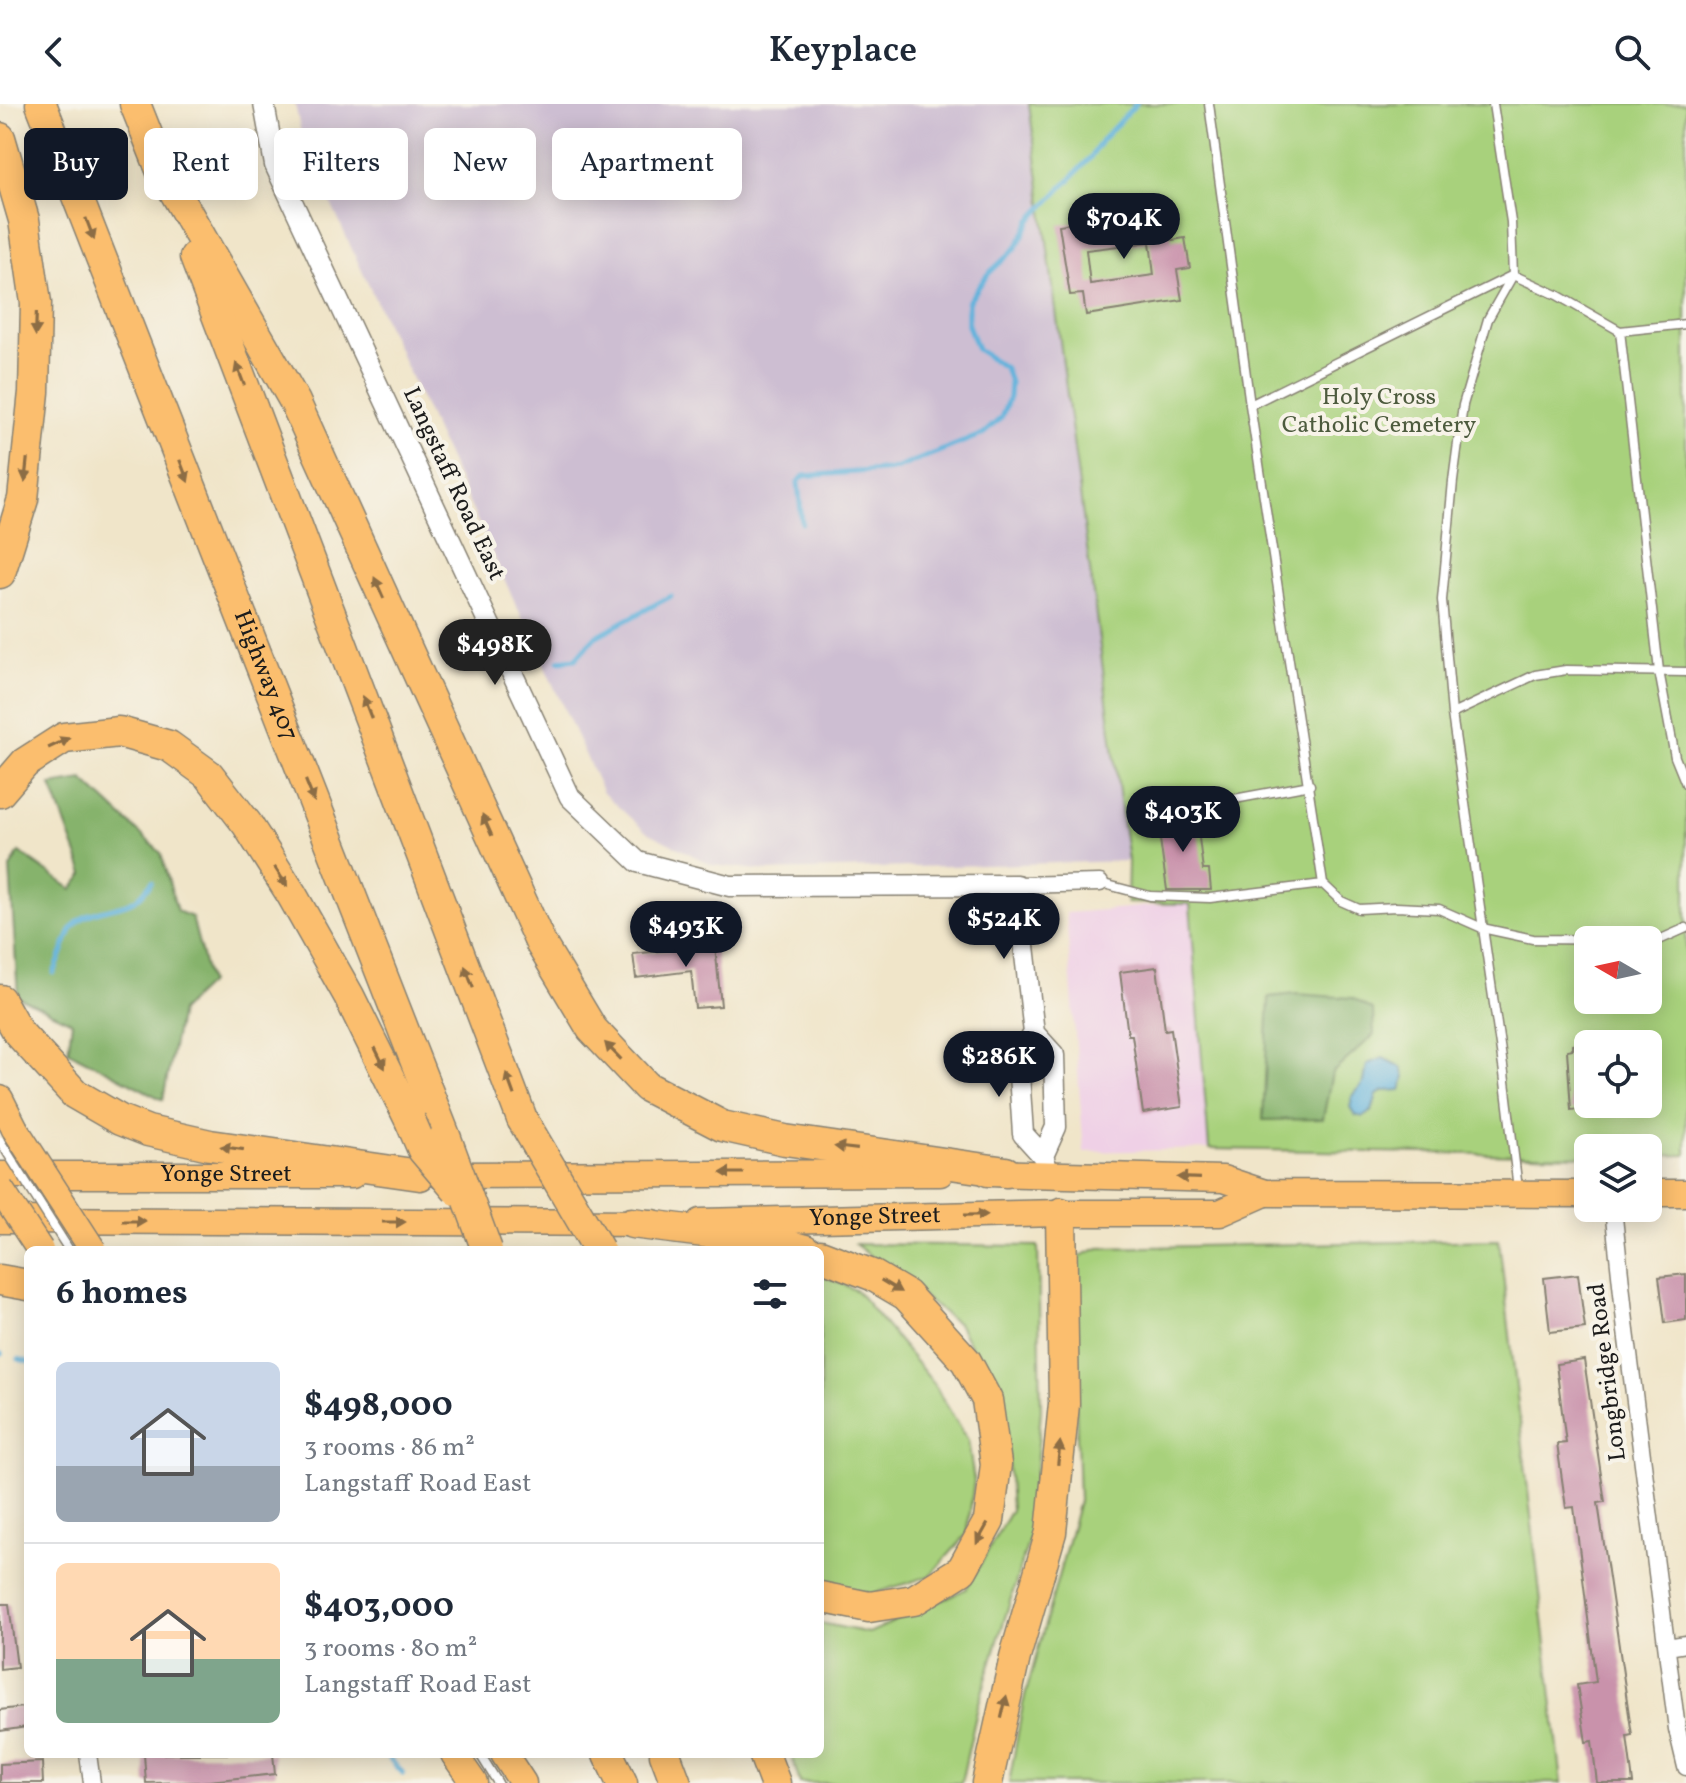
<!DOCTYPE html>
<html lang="en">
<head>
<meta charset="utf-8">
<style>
	body { margin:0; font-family:Vollkorn,serif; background:#f2f2f3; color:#1f2937; height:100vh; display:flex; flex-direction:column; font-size:30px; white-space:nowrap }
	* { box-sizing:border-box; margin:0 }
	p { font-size:26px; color:#747a83 }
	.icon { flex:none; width:44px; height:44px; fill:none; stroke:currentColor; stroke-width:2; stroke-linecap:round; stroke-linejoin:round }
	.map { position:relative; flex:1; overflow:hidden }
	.drawer { position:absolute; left:24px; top:1142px; width:800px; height:512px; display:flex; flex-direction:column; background:#fff; border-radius:12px; box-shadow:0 4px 20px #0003 }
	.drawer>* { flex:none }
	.guide { position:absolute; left:24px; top:24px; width:800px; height:72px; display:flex; gap:16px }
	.needle { width:52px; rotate:279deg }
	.tools { position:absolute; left:1574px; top:822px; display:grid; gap:16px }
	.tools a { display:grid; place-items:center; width:88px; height:88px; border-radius:12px; background:#fff; box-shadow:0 4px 20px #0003; font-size:40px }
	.price { position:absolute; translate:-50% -68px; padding:0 18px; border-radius:28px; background:#111827; color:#fff; font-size:26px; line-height:52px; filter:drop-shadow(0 2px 4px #0008) }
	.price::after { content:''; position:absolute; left:50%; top:48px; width:24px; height:18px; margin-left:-12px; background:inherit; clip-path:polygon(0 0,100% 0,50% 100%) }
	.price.active { background:#222; color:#fff }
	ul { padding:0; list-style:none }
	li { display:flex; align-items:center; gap:24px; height:200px; padding:0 32px }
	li+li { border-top:2px solid #e0e1e3 }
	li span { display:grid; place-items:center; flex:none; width:224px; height:160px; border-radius:12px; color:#555 }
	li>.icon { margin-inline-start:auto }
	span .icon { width:96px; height:96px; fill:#fffc; stroke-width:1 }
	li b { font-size:34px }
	h2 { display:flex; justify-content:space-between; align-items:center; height:96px; padding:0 32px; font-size:34px }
	.chip { padding:0 28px; border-radius:12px; background:#fff; box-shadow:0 4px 20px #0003; font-size:28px; line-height:72px }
	.chip.active { background:#111827; color:#fff }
	header { display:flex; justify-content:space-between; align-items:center; height:104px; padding:0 32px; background:#fff; font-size:36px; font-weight:600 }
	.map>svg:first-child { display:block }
	.built { fill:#efd0e6 }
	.industrial { fill:#cdbed2 }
	.green { fill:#a8d17c; stroke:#62764c; stroke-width:2; fill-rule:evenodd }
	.forest { fill:#86b36c; stroke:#516844; stroke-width:2 }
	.water { fill:#61b2dc; stroke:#3e677c; stroke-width:2 }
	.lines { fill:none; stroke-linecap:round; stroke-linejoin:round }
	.stream { stroke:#61b2dc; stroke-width:5 }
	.building { fill:#c992ab; fill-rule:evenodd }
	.service-casing { stroke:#868072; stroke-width:11 }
	.minor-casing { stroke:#868072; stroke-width:19 }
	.tertiary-casing { stroke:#868072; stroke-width:23 }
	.primary-casing { stroke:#868072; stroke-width:29 }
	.motorway-casing { stroke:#868072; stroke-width:33 }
	.service { stroke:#fff; stroke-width:8 }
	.minor { stroke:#fff; stroke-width:16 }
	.tertiary { stroke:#fff; stroke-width:20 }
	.primary { stroke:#fbbe6e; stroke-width:26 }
	.motorway { stroke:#fbbe6e; stroke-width:30 }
	.service-bridge-casing { stroke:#868072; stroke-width:11; stroke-linecap:butt }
	.primary-bridge-casing { stroke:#868072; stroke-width:29; stroke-linecap:butt }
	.motorway-bridge-casing { stroke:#868072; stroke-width:33; stroke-linecap:butt }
	.service-bridge { stroke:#fff; stroke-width:8 }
	.primary-bridge { stroke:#fbbe6e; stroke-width:26 }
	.motorway-bridge { stroke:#fbbe6e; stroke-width:30 }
	.oneway { fill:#8c6d45 }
	.labels { text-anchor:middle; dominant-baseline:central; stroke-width:8; stroke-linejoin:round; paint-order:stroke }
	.park-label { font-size:24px; fill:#4d5b3e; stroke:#f7f3e8 }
	.street-label { font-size:24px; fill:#1c1c1c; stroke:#f7f3e8 }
</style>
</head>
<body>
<header><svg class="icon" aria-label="back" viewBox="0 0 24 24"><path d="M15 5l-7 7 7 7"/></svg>Keyplace<svg class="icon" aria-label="search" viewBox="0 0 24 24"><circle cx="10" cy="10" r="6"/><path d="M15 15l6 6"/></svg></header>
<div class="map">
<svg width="1686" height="1679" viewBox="0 0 1686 1679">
	<rect width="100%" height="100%" fill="#f7f3e8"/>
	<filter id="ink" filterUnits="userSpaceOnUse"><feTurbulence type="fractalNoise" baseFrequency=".0125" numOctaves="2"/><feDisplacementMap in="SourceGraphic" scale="16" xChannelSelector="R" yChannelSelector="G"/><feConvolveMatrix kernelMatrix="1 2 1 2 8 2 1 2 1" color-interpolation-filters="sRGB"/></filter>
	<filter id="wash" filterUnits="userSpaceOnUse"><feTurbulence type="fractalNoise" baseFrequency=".006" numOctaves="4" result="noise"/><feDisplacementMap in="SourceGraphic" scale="32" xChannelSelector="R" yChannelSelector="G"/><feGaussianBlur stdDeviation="1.8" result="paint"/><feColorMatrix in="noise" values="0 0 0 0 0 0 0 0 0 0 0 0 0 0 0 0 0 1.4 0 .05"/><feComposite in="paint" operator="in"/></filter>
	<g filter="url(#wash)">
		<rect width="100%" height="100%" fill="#f0e5c9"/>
		<path class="built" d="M1190,799L1209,1045L1084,1048L1066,809Z"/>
		<path class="industrial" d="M295,0H1029L1128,757L768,767L712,761L645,727L603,689L303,39Z"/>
		<path class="green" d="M1029,0H1686V1051L1648,1052V1044H1588V1052L1209,1045L1190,800L1127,799L1128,757ZM1588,836H1648V896H1588ZM1588,940H1648V1000H1588Z
			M1499,1136L1562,1679H1009L1023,1600L1079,1397L1072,1176L1078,1153L1099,1144Z
			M855,1140L1038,1142L1041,1306L1030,1432L978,1602L961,1679H800L791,1650H820V1519L869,1529L966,1485L1011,1406L1005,1306L959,1221Z
			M820,1169L857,1187L931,1276L968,1336L974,1377L967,1430L930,1472L872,1490L820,1480Z"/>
		<path class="forest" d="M83,676L161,749L177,807L192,813L209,879L180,907L163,996L68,947L72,918L18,893L10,764L19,748L72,785L84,770L51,681Z
			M1296,890L1352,894L1373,906L1374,931L1332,969L1323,1015L1263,1016L1269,893Z"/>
		<path class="water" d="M1383,954L1401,963L1405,973L1401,986L1384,987L1377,991L1372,1007L1363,1013L1355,1011L1350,1003L1352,993L1364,978L1367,960Z"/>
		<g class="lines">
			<path class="stream" d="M802,419L798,378L804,372L895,365L983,330L1001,314L1009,293L1010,278L1005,264L977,245L968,221V198L987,171L1016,144L1031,116L1091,53L1102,36L1136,0
				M559,557L575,555L595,533L671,492
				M54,869C59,859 68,830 73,823C89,803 114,808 135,796C141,792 147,784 152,778
				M0,1250H1
				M19,1255L28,1258
				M385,1650L403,1669"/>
		</g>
		<g id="blocks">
			<path class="building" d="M1167,104L1172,136L1185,134L1190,164L1177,166L1182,196L1086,211L1083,190L1070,191L1059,121ZM1150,138L1154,171L1090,180L1086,146Z
				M1196,710L1203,766H1209L1211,786H1167L1157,714Z
				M705,830L706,842L715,841L721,902L695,904L691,867L636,874L633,850L692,843L691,832Z
				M1157,863L1165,926L1171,925L1182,1003L1143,1009L1132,931H1128L1120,868Z
				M1588,939V1004L1571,1006L1567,946L1573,945V941Z
				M1578,1170L1585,1224L1550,1228L1544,1174Z
				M1686,1170V1216L1665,1219L1659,1173Z
				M1584,1256L1605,1398L1598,1399L1632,1631L1627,1632L1633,1679H1597L1592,1637L1586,1638L1577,1581L1596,1578L1574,1403L1566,1404L1557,1340L1566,1339L1556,1260Z
				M0,1500H9L17,1563L0,1565Z
				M23,1603L27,1623L0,1627V1606Z
				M144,1650H273L275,1670L200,1678L146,1679Z
				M42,1658L43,1679H0V1660Z"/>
		</g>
	</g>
	<g filter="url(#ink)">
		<use href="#blocks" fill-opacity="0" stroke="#868072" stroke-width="2"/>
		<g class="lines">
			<defs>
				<path id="service" d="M1209,0L1250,301L1323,780L1341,797L1359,805L1396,803L1439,805L1482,824L1533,835L1641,836
					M1493,0L1511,118L1513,171L1488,215L1463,301L1453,377L1442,496L1452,610L1504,969L1518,1085
					M1620,227L1659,567L1675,653L1686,680
					M1250,301L1513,171L1557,191L1620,227L1686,220
					M1452,610L1535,571L1566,566L1686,568
					M1134,708L1218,701L1229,696L1310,681
					M1100,779L1150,792L1210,794L1323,780
					M1648,836H1659L1686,824
					M480,1650L498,1679"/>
				<path id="minor" d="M1017,781L1100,779
					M1613,1104L1626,1227L1677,1625L1686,1663
					M1667,1543L1686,1540
					M88,1650L92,1679"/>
				<path id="tertiary" d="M264,0L275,61L570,693L638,758L730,782L1017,781L1034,929L1054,951L1056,1023L1043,1052
					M1034,929L1018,955L1023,1030L1043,1052L1047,1064"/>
				<g id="primary">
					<path d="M0,995L15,1025"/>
					<path d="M988,1069L1223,1075L1265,1089L1588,1090"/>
					<path id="s1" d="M0,1071H352"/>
					<path d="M440,1071L940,1069"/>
					<path d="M1648,1089H1686"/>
					<path d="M0,1116L653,1119"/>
					<path id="s2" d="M701,1118L1061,1109H1220L1265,1089"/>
					<path d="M454,1650L474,1679"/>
					<path d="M504,1650L523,1679"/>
				</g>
				<g id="motorway">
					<path id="s3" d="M41,0L445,1032"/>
					<path d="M135,0L166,78"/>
					<path d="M0,34L24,116L36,199L34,288L23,395L0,469"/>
					<path d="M159,60L295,298L541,840L592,925L647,983L722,1022L785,1036L1006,1068"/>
					<path d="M195,153L522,1015"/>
					<path d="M0,688L25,659L64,634L119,628L169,642L209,671L247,720L292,791L349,892L410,1016"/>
					<path d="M0,896L18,928L75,990L120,1016L148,1027L210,1041L420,1071"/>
					<path d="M632,1119L768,1136L805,1146"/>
					<path d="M820,1151L872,1171L906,1191L966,1257L987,1296L996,1360L989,1417L962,1466L914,1496L869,1503L820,1493"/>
					<path d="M0,1176L28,1181"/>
					<path d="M608,1650L622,1679"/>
					<path d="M665,1650L676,1679"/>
					<path d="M764,1650L775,1679"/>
					<path d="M987,1679L1015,1553L1051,1428L1064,1300L1061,1109"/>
				</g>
			</defs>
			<use href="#service" class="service-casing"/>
			<use href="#minor" class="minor-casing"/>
			<use href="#tertiary" class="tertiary-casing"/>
			<use href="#primary" class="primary-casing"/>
			<use href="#motorway" class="motorway-casing"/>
			<use href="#service" class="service"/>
			<use href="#minor" class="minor"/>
			<use href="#tertiary" class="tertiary"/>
			<use href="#primary" class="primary"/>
			<use href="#motorway" class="motorway"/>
			<defs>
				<path id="service-bridge" d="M0,1037L69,1146"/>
				<path id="primary-bridge" d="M15,1025L93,1146
					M0,1085L40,1146"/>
				<path id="motorway-bridge" d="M522,1015L599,1146
					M410,1016L423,1046L457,1086
					M445,1032L487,1146"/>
			</defs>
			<use href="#service-bridge" class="service-bridge-casing"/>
			<use href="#primary-bridge" class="primary-bridge-casing"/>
			<use href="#motorway-bridge" class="motorway-bridge-casing"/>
			<use href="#service-bridge" class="service-bridge"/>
			<use href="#primary-bridge" class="primary-bridge"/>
			<use href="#motorway-bridge" class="motorway-bridge"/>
		</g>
		<defs><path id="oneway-solid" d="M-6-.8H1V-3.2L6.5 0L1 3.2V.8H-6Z" transform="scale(2)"/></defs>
		<g class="oneway">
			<use href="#oneway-solid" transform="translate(90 125) rotate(69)"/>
			<use href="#oneway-solid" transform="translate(36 220) rotate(92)"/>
			<use href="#oneway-solid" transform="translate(240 270) rotate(-111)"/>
			<use href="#oneway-solid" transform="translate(26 366) rotate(96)"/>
			<use href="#oneway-solid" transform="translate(184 367) rotate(69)"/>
			<use href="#oneway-solid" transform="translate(379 484) rotate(-114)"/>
			<use href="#oneway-solid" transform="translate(367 603) rotate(-111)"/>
			<use href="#oneway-solid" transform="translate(59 639) rotate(-25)"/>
			<use href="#oneway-solid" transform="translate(310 687) rotate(68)"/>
			<use href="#oneway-solid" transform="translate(487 721) rotate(-114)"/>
			<use href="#oneway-solid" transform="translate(281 773) rotate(57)"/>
			<use href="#oneway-solid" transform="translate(469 873) rotate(-111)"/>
			<use href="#oneway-solid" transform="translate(613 947) rotate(-134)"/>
			<use href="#oneway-solid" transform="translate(380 954) rotate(64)"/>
			<use href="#oneway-solid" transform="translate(510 980) rotate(-110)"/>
			<use href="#oneway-solid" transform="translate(232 1044) rotate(-172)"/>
			<use href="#oneway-solid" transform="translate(846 1044) rotate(-173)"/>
			<use href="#oneway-solid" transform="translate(732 1069) rotate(180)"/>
			<use href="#oneway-solid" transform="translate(1189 1074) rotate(-178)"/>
			<use href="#oneway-solid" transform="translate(976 1111) rotate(-1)"/>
			<use href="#oneway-solid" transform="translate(134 1117)"/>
			<use href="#oneway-solid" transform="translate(394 1118)"/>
			<use href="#oneway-solid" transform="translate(891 1182) rotate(31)"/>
			<use href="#oneway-solid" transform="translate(1059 1349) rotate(-84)"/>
			<use href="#oneway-solid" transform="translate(982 1430) rotate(119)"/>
			<use href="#oneway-solid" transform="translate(1004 1603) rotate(-77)"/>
		</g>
	</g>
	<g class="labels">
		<g class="park-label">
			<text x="1379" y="294">Holy Cross<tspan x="1379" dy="28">Catholic Cemetery</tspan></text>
		</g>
		<g class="street-label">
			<text transform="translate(453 380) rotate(65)">Langstaff Road East</text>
			<text stroke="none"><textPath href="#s3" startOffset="614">Highway 407</textPath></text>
			<text stroke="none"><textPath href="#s1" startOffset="226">Yonge Street</textPath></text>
			<text stroke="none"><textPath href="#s2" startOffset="174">Yonge Street</textPath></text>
			<text transform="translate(1608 1268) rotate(-97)">Longbridge Road</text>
		</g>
	</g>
</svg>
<div class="tools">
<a><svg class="needle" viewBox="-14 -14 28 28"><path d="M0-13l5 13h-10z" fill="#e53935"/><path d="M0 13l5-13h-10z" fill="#747a83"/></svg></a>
<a><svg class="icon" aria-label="locate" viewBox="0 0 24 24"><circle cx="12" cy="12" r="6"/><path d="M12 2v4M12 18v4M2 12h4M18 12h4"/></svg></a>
<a><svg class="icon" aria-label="layers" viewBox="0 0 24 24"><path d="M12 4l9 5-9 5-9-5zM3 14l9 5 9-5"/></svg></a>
</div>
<b class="price" style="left:1124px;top:157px">$704K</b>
<b class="price active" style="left:495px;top:583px">$498K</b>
<b class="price" style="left:1183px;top:750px">$403K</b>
<b class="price" style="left:1004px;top:857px">$524K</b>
<b class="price" style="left:686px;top:865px">$493K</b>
<b class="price" style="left:999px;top:995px">$286K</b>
<div class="guide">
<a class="chip active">Buy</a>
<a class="chip">Rent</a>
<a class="chip">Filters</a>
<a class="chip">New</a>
<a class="chip">Apartment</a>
</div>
<section class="drawer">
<h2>6 homes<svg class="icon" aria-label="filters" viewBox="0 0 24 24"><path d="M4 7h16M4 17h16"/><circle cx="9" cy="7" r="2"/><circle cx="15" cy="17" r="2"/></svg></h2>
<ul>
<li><span style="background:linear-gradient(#c9d6e8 65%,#9aa5b1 0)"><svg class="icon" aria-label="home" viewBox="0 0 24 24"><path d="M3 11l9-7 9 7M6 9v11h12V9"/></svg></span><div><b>$498,000</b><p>3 rooms · 86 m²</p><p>Langstaff Road East</p></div></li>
<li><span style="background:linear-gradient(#ffd9b3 60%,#7fa58c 0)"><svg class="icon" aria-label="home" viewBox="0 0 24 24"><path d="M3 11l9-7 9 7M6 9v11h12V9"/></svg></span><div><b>$403,000</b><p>3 rooms · 80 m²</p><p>Langstaff Road East</p></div></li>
</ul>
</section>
</div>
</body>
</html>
